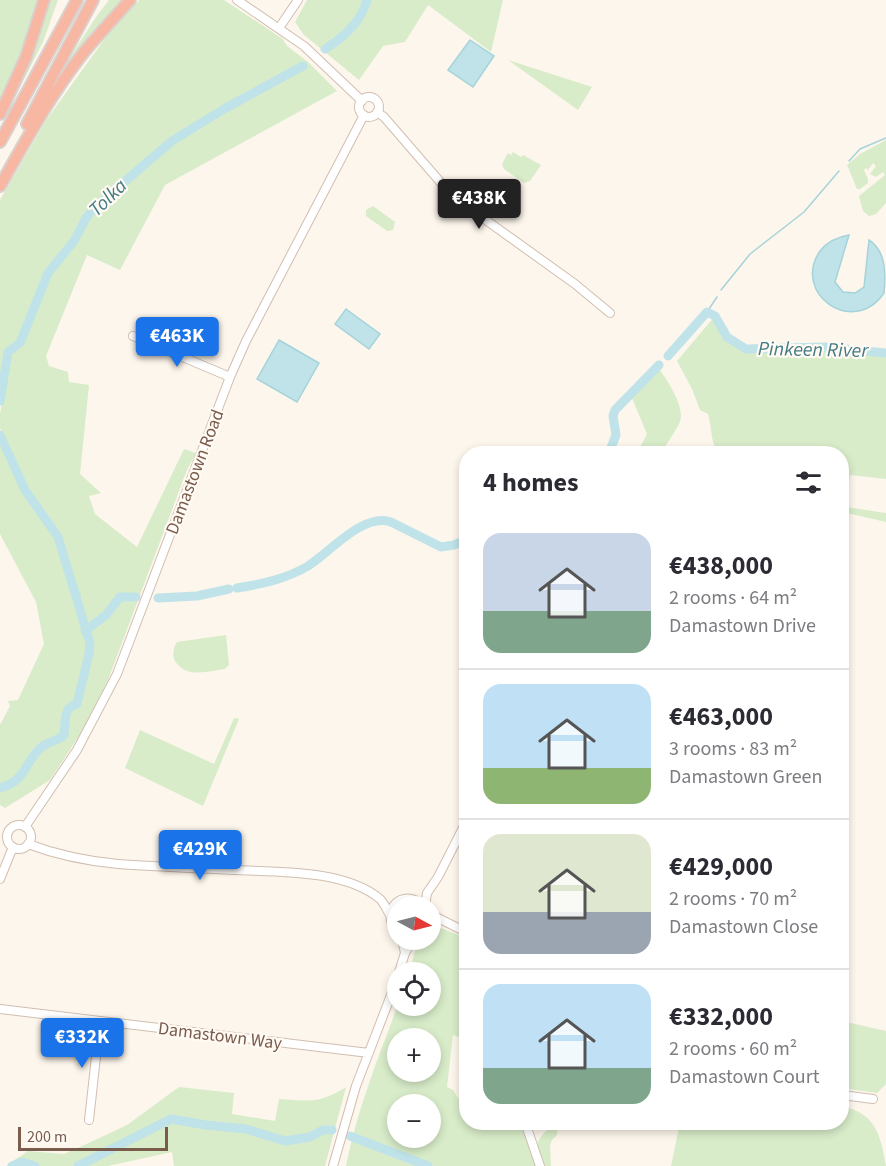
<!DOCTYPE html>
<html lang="en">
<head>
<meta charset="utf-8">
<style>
	body { margin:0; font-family:"Source Sans 3",sans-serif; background:#f2f2f3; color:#2b2b33; height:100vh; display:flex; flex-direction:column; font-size:22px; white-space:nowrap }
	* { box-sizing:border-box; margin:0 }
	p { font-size:20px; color:#7c7c81 }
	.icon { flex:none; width:33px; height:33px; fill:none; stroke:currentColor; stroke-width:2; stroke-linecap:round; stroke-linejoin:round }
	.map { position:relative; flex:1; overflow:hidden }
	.details { position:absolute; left:459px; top:446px; width:390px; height:684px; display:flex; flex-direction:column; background:#fff; border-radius:24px; box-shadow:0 3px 9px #0003 }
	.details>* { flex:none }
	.needle { width:39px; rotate:97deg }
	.buttons { position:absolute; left:387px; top:896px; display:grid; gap:12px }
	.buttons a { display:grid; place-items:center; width:54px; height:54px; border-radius:50%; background:#fff; box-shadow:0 3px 9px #0003; font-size:30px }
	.scale { position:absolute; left:18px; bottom:15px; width:150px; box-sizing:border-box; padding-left:6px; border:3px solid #7a5c4d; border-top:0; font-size:16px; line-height:21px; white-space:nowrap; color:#7a5c4d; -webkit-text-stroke:4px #fffaf3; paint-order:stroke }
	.price { position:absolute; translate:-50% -51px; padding:0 14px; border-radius:6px; background:#1a73e8; color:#fff; font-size:20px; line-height:39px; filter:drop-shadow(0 2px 3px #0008) }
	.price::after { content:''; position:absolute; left:50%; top:36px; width:18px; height:14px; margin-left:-9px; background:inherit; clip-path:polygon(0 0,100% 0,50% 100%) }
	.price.on { background:#222; color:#fff }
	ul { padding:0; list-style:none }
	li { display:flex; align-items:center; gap:18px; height:150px; padding:0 24px }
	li+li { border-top:2px solid #e1e1e2 }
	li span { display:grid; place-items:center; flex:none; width:168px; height:120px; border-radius:18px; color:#555 }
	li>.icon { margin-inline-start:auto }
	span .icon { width:72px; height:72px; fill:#fffc; stroke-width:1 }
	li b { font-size:26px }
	h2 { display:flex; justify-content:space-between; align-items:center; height:72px; padding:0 24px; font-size:26px }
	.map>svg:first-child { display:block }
	.green { fill:#d8ecc9; fill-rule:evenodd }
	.water { fill:#bfe3e8; stroke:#a5d3da; stroke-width:1.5 }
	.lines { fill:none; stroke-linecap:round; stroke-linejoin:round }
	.stream { stroke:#a5d3da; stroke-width:1.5 }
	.river { stroke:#bfe3e8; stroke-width:9 }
	.minor-casing { stroke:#d1beb0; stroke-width:10 }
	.highway-casing { stroke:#dad1cd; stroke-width:14 }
	.minor { stroke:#fff; stroke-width:8 }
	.highway { stroke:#f7b7a3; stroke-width:10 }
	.labels { text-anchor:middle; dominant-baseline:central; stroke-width:4.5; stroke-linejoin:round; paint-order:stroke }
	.street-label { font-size:18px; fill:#7a5c4d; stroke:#fffaf3 }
	.water-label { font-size:20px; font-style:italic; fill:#437c86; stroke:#fffaf3 }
</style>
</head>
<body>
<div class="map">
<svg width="886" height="1166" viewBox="0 0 886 1166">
	<rect width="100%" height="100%" fill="#fdf6ec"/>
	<path class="green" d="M0,0H41L22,58L0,105Z
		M47,0H58L43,42L16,95L12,94Z
		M109,0H126L68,67L65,65L96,17Z
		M139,0H224L283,39L287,46L308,62L337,91L165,185L120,270L87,255L46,356L49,366L68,372L69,382L89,385L80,474L101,493L89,496L95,514L137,547L184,449L196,453L187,470L108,680L81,733L50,780L5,808L0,805V725L10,706L8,701L18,700L44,644L36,602L0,534V439L6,457L29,500L39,516L58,539L89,646L82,677L93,651L68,555L60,534L41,511L16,466L0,428V413L7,380L6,363L11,353L17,351L25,339L51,275L60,261L76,244L86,222L96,208L138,175L146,165L179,141L175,135L91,208L85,215L74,238L49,267L21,338L5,355L0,392V200L47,119L114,26Z
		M307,0H503L491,52L428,5L405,42L383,46L359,80L304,35L295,22Z
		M508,60L592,87L578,110Z
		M886,140V203L876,214L869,216L863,211L859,196L885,175L883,172L876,177L870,174L876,166L873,163L868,170L866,168L864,170L868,179V183L860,189H857L847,165L860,154Z
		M513,152L521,157L523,155L541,165L530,181L524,183L504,169L502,164L508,153L511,155Z
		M373,206L395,222L393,230L387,231L366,216V210Z
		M715,316L727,337L746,349L825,347L886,353V479L850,475L846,507L886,513V522L842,512V453H718C710,441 712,427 708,414L700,410L692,389L677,361Z
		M660,370C668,382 687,409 679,424C674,434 667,443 661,453H637L647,434L632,398Z
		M226,635L229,665L225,669C208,671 186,679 175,661C172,655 173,648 177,642Z
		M234,718L239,719L203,806L125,768L140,730L214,764Z
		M441,928L466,938V1040L453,1035L447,1087L453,1090L458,1098L466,1101V1122H522L537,1166H346C357,1110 378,1058 398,1005H430V972H410L415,950L426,939H430L431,935L436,929ZM398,1038H430V1071H398ZM398,1104H430V1137H398Z
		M842,1021L886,1031V1084L877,1093L842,1088Z
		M179,1087L234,1093L232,1114L275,1121L279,1099C309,1101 319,1104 346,1087L325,1166H174L172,1152L108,1166H6L28,1151L64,1154L93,1141L127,1125Z
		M842,1106C876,1114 880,1134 886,1166H671L680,1122H842Z
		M558,1123L557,1135L552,1140L550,1146L551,1166H540C539,1162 536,1155 536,1151C536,1138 548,1128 558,1123Z"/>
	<path class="water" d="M470,40L494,56L473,87L448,70Z
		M849,235L835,282L843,292L855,293L864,287L869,240C886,251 886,274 884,293C853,338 791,293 820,251C827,242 837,237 849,235Z
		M346,309L380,334L369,349L335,324Z
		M279,340L319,363L297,402L257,379Z"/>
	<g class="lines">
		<path class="stream" d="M849,161L860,149L886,138
			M721,290L750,254L804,212L839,171
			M707,312L717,297
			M76,595L80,594"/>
		<path class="river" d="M325,49C343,38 361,22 367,0
			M668,356L707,312L715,316L727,337L746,349L825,347L886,353
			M0,401L8,352L20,343L48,273L74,241L86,218L95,207L172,141L224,109L303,66
			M0,435L25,490L58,537L90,643L89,654L77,704C62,707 66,724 64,735C58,740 50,742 43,746C25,758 29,780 0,788
			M609,453L616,435L613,416L615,410L659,365
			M237,588C262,584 286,579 308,566C330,552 364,512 391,522L441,547L454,545L466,540
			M158,598L197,596L229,589
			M85,631L106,615L120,597H136
			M350,1136L428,1166
			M12,1166L22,1162L35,1166
			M78,1166L171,1119L206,1125L246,1129L285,1141L310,1137L323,1130H332"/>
		<defs>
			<path id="minor" d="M237,0L304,46L362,101
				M279,28L298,0
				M359 107a10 10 0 1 1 20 0a10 10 0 1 1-20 0Z
				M377,112L384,117L442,184L465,205L575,284L610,313
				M133,336L230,377
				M7 837a12 12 0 1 1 24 0a12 12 0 1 1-24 0Z
				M25,827L77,750L117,674L230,377L246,341L364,115
				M28,844C57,855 87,861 118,864C158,867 198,868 237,870C280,872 346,870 380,899C384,903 387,910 390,915
				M0,879L13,847
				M425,906L427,893L438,877L466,822
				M430,914L466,932
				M398,932C377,912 404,885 423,906
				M402,939L405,953
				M399,972L405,953L413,939
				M0,1009L369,1053
				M842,1095L873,1099
				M89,1120L100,1021
				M525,1122L540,1166
				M333,1166L356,1086L398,977"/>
			<path id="highway" d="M0,114L26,57L44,0
				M27,124L93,0
				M0,142L77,0
				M0,186C26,140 51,94 84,52C99,34 115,17 130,0"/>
		</defs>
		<use href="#minor" class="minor-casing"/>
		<use href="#highway" class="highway-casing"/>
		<use href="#minor" class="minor"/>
		<use href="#highway" class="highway"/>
	</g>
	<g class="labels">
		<g class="street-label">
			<text transform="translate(195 472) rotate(-69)">Damastown Road</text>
			<text transform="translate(220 1036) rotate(7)">Damastown Way</text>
		</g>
		<g class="water-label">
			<text transform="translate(108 198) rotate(-44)">Tolka</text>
			<text transform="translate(813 350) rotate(1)">Pinkeen River</text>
		</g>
	</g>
</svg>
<div class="buttons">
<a><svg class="needle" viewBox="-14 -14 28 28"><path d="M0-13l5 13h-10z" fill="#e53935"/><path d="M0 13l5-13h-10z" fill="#7c7c81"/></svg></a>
<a><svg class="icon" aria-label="locate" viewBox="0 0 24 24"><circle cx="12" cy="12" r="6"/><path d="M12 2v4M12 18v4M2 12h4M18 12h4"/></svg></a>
<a>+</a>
<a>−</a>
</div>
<div class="scale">200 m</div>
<b class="price on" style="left:479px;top:230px">€438K</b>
<b class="price" style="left:177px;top:368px">€463K</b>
<b class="price" style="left:200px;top:881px">€429K</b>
<b class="price" style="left:82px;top:1069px">€332K</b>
<section class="details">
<h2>4 homes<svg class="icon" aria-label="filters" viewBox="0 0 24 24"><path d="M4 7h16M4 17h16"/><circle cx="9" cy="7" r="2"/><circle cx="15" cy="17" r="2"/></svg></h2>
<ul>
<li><span style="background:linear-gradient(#c9d6e8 65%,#7fa58c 0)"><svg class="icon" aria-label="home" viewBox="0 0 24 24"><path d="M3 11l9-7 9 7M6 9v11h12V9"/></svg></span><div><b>€438,000</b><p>2 rooms · 64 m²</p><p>Damastown Drive</p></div></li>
<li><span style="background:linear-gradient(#bfe0f5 70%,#8fb573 0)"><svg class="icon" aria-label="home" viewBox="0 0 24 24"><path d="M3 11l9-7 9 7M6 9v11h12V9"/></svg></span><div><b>€463,000</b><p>3 rooms · 83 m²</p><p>Damastown Green</p></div></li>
<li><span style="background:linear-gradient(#dfe7d0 65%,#9aa5b1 0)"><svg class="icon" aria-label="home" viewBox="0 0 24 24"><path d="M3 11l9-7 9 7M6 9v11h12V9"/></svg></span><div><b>€429,000</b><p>2 rooms · 70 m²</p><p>Damastown Close</p></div></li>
<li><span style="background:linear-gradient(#bfe0f5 70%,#7fa58c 0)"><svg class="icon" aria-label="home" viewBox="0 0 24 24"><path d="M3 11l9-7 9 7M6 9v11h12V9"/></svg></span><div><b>€332,000</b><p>2 rooms · 60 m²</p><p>Damastown Court</p></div></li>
</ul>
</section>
</div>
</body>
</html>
